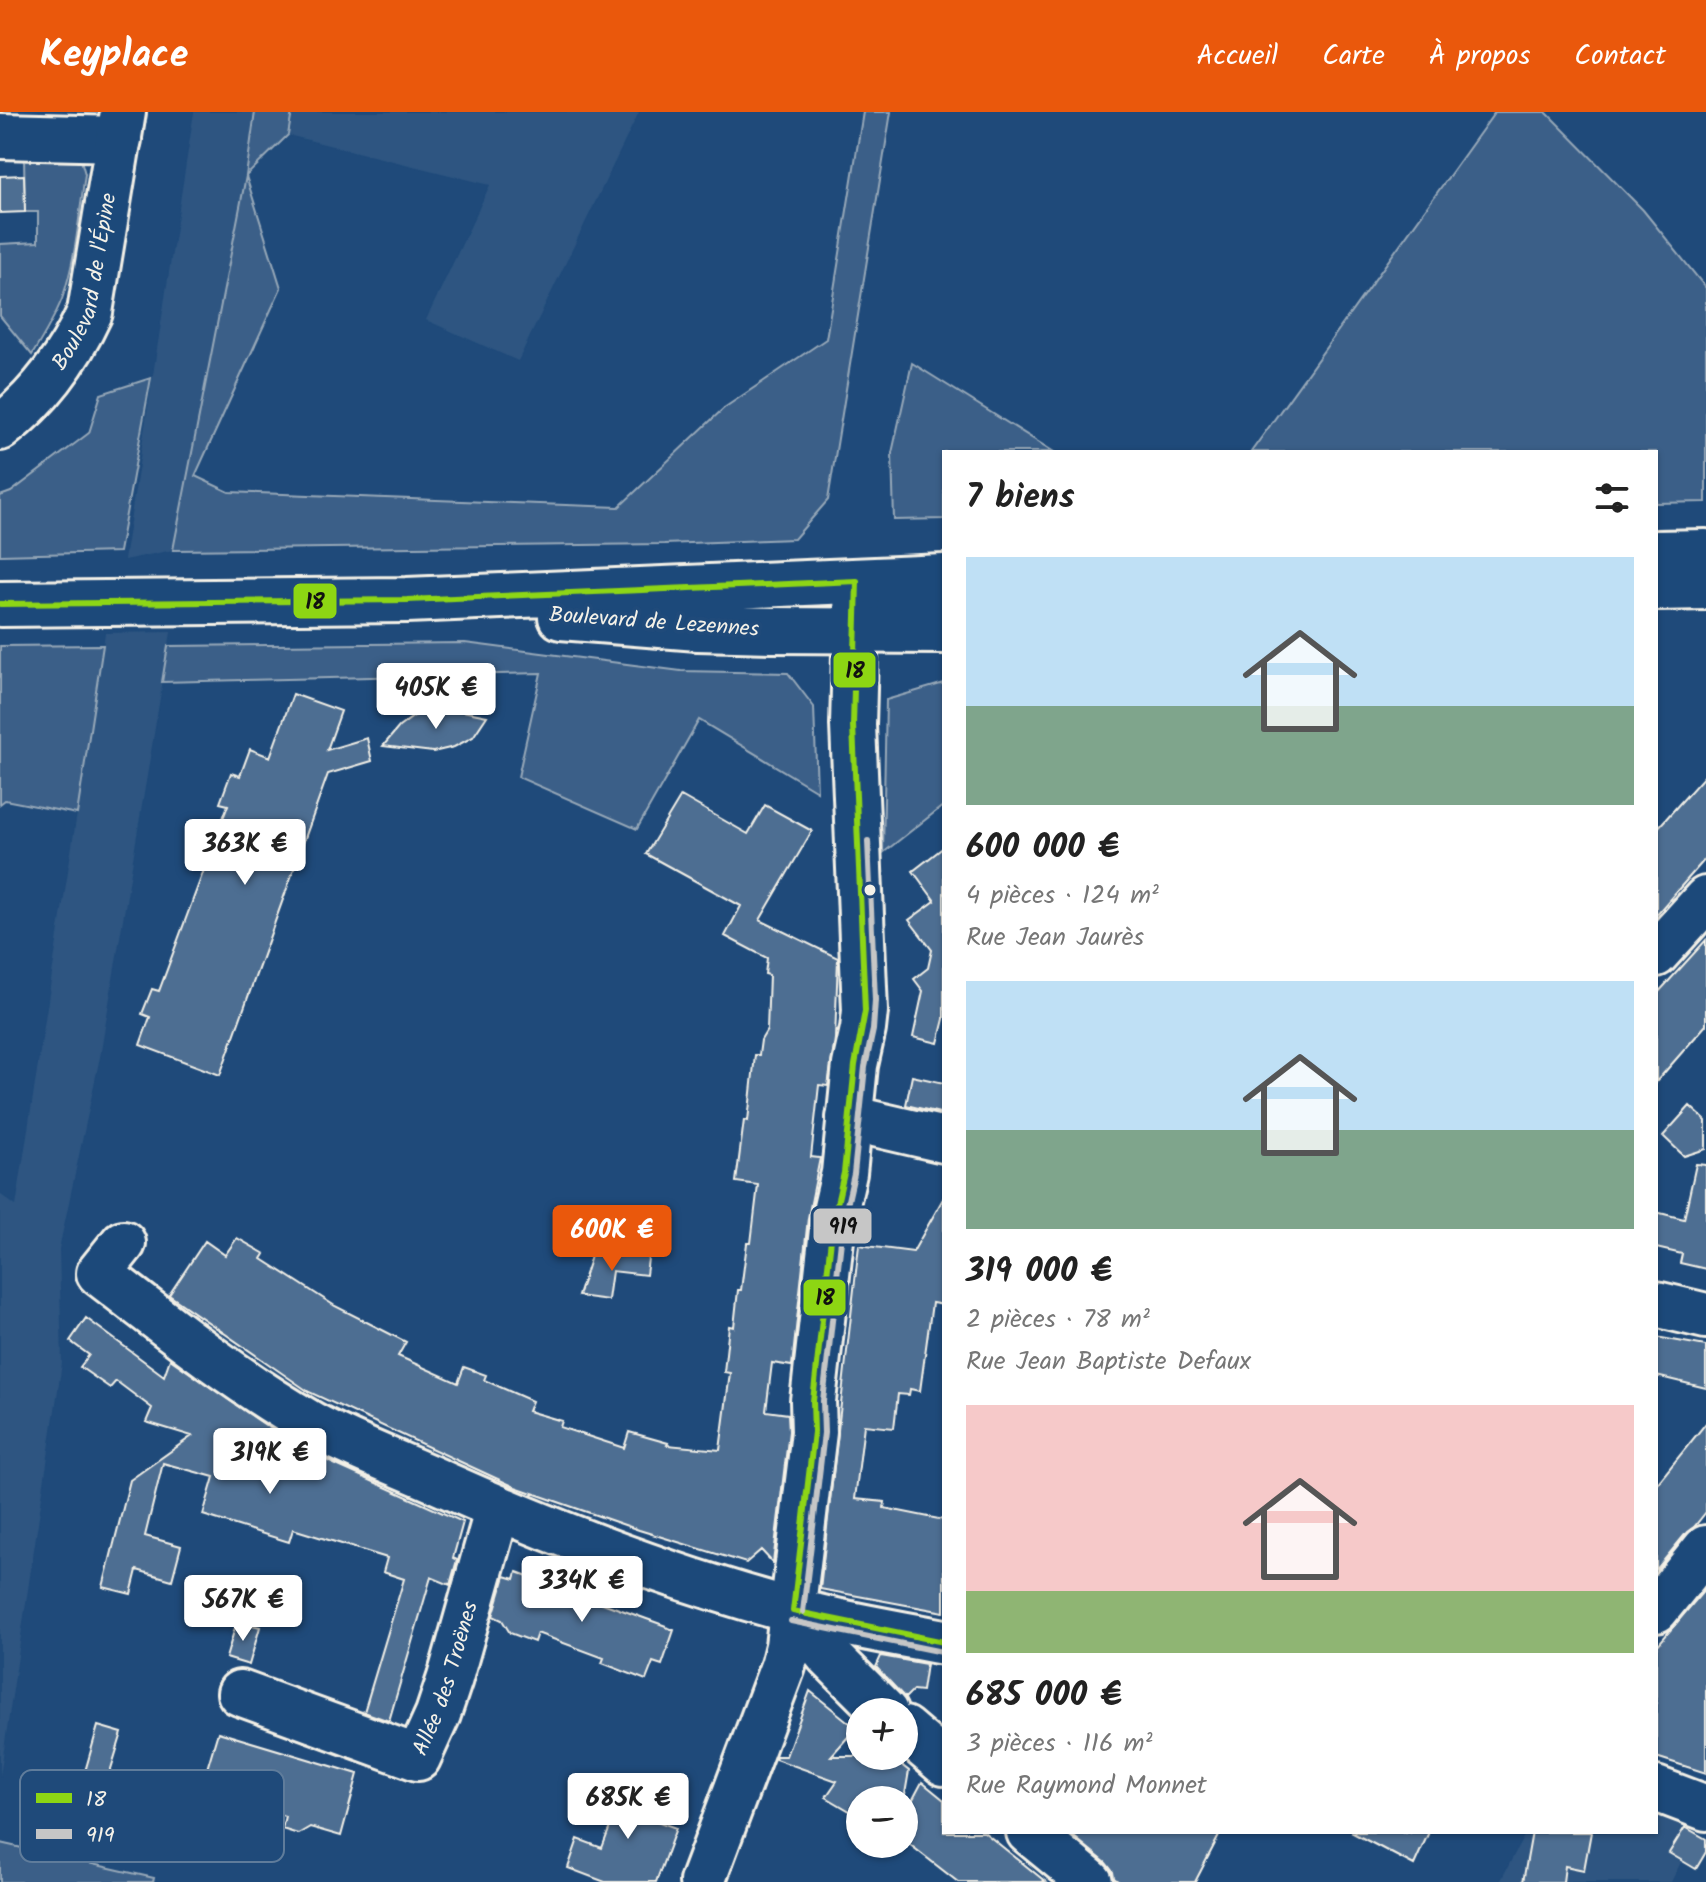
<!DOCTYPE html>
<html lang="fr">
<head>
<meta charset="utf-8">
<style>
	body { margin:0; font-family:Kalam,sans-serif; background:#f6f6f6; color:#222; height:100vh; display:flex; flex-direction:column; font-size:30px; white-space:nowrap }
	* { box-sizing:border-box; margin:0 }
	p { font-size:26px; color:#767676 }
	.icon { flex:none; width:44px; height:44px; fill:none; stroke:currentColor; stroke-width:2; stroke-linecap:round; stroke-linejoin:round }
	.map { position:relative; flex:1; overflow:hidden }
	.details { position:absolute; left:942px; top:338px; width:716px; height:1384px; display:flex; flex-direction:column; background:#fff; border-radius:0px; box-shadow:0 2px 6px #0004 }
	.details>* { flex:none }
	.fabs { position:absolute; left:846px; top:1586px; display:grid; gap:16px }
	.fabs a { display:grid; place-items:center; width:72px; height:72px; border-radius:50%; background:#fff; box-shadow:0 2px 6px #0004; font-size:40px }
	.price { position:absolute; translate:-50% -68px; padding:0 18px; border-radius:8px; background:#fff; color:#222; font-size:26px; line-height:52px; filter:drop-shadow(0 2px 4px #0008) }
	.price::after { content:''; position:absolute; left:50%; top:48px; width:24px; height:18px; margin-left:-12px; background:inherit; clip-path:polygon(0 0,100% 0,50% 100%) }
	.price.selected { background:#ea580c; color:#fff }
	ul { padding:0; list-style:none }
	li { display:grid; align-content:center; gap:16px; height:424px; padding:0 24px }
	li span { display:grid; place-items:center; height:248px; border-radius:0px; color:#555 }
	li>.icon { margin-inline-start:auto }
	span .icon { width:144px; height:144px; fill:#fffc; stroke-width:1 }
	li b { font-size:34px }
	h2 { display:flex; justify-content:space-between; align-items:center; height:96px; padding:0 24px; font-size:34px }
	header { display:flex; align-items:center; gap:48px; box-sizing:border-box; height:112px; padding:0 40px; background:#ea580c; color:#fff }
	header strong { font-size:38px }
	nav { display:flex; gap:44px; margin-inline-start:auto; font-size:28px }
	.map>svg:first-child { display:block }
	.built { fill:#2d5581 }
	.green { fill:#3a5f88; stroke:#97a8b8; stroke-width:2 }
	.building { fill:#4d6e92; stroke:#f4f1e8; stroke-width:2 }
	.lines { fill:none; stroke-linecap:round; stroke-linejoin:round }
	.minor-casing { stroke:#f4f1e8; stroke-width:50 }
	.major-casing { stroke:#f4f1e8; stroke-width:50 }
	.minor { stroke:#1f4a7a; stroke-width:44 }
	.major { stroke:#1f4a7a; stroke-width:44 }
	.bus-1-casing { stroke:#1f4a7a; stroke-width:12 }
	.bus-2-casing { stroke:#1f4a7a; stroke-width:12 }
	.bus-1 { stroke:#8dd613; stroke-width:6 }
	.bus-2 { stroke:#c6c6c6; stroke-width:6 }
	.bus-dot { fill:#f4f1e8; stroke:#1f4a7a; stroke-width:3 }
	.labels { text-anchor:middle; dominant-baseline:central; stroke-width:8; stroke-linejoin:round; paint-order:stroke }
	.street-label { font-size:22px; fill:#f4f1e8; stroke:#1f4a7a }
	.key { fill:#1f4a7a; stroke:#5f7c9b; stroke-width:2 }
	.key-label { font-size:22px; fill:#f4f1e8 }
	.line-badge { stroke:#1f4a7a; stroke-width:3 }
	.pale-badge-label { font-size:22px; text-anchor:middle; font-weight:bold; fill:#111 }
</style>
</head>
<body>
<header>
<strong>Keyplace</strong>
<nav><a>Accueil</a><a>Carte</a><a>À propos</a><a>Contact</a></nav>
</header>
<div class="map">
<svg width="1706" height="1770" viewBox="0 0 1706 1770">
	<rect width="100%" height="100%" fill="#1f4a7a"/>
	<filter id="ink" filterUnits="userSpaceOnUse"><feTurbulence type="fractalNoise" baseFrequency=".0125" numOctaves="2"/><feDisplacementMap in="SourceGraphic" scale="16" xChannelSelector="R" yChannelSelector="G"/><feConvolveMatrix kernelMatrix="1 2 1 2 8 2 1 2 1" color-interpolation-filters="sRGB"/></filter>
	<g filter="url(#ink)">
		<path class="built" d="M194,0H255L246,64L173,438L124,448Z
			M292,0H639L518,249L426,208L490,73L288,23Z
			M171,520L100,945L59,1137L62,1251L0,1664V1082L16,1094L105,521Z
			M1656,1701L1685,1712L1668,1741L1681,1750L1671,1770H1500L1526,1720H1656Z"/>
		<path class="green" d="M255,0H292L288,23L246,64L281,176L195,364L229,380L619,395L724,296L826,227L863,0H891L828,388L794,427L664,432L173,438L246,64Z
			M1495,0H1546L1643,98L1706,176V390L1656,391V340H1251Z
			M24,43H76L81,48L85,62C79,103 76,148 62,187C54,207 43,225 32,243L0,204V132L38,130V100H25Z
			M912,251L1054,340H944V407L894,408L892,341Z
			M151,266L119,440L0,443V384L11,380L89,321L101,282Z
			M465,531L681,559L788,561L814,595L817,679L699,608L637,717L518,665L541,561L162,570L168,534Z
			M103,533L77,702L5,688L0,692V534Z
			M944,571V693L883,741L886,588Z
			M0,1731L154,1766L153,1770H0Z"/>
		<path class="building" d="M24,63L25,100L0,101V64Z
			M293,582L341,599L327,638L367,626L372,649L328,662L220,963L140,933L150,905L142,902L152,877L159,879L228,693L220,691L231,661L240,664L250,637L270,645Z
			M453,597L487,604L473,625L454,635L433,640L383,634L399,615L414,604L433,598Z
			M1706,662V746L1656,803V718Z
			M681,684L748,722L765,693L812,719L760,808L838,846L835,927L828,974L819,973L811,1045L820,1046L808,1106L792,1254L772,1251L766,1299L788,1302L789,1319L773,1451L761,1438L746,1451L639,1418L515,1375L309,1280L169,1183L205,1129L225,1143L237,1126L265,1142L262,1147L335,1194L406,1230L398,1244L458,1271L464,1255L486,1263L484,1268L532,1289L528,1299L562,1309L560,1315L624,1336L629,1320L668,1331L667,1333L720,1338L730,1261L724,1260L729,1214L734,1215L738,1178H741L747,1131H751L758,1073L736,1070L744,1008L748,1009L755,943H759L761,928L767,918L769,863L765,862L767,846L725,824L741,794L646,742Z
			M944,735V907L938,931L913,925L923,879L914,867L928,856L932,838L909,808L935,789L913,759Z
			M1706,828V913L1656,970V883Z
			M912,964L944,971V1002L906,993Z
			M1690,994L1706,1009V1037L1684,1044L1663,1024Z
			M1696,1052L1706,1053V1157L1680,1151L1682,1142L1656,1136V1100L1684,1107Z
			M944,1085V1193L932,1191L920,1279L910,1277L909,1283L898,1282L894,1316L864,1313L855,1387L885,1390L884,1396L944,1408V1500L820,1477L859,1133L913,1140Z
			M572,1091L601,1096L591,1122L564,1114Z
			M608,1092L620,1095L616,1126L650,1130L646,1163L612,1159L608,1188L578,1184Z
			M86,1206L164,1264L170,1247L287,1328L332,1351L463,1410L453,1446L457,1448L450,1473L431,1465L389,1609L364,1600L404,1467L383,1460L387,1446L293,1417L289,1430L203,1403L214,1365L163,1351L145,1424L181,1434L172,1468L137,1458L131,1482L103,1475L130,1368L192,1324L146,1310L152,1296L116,1269L110,1276L80,1255L89,1243L70,1229Z
			M1656,1225L1706,1234V1276L1656,1264Z
			M1706,1311V1400L1694,1415L1687,1420L1656,1458V1373Z
			M517,1460L666,1514V1515L674,1518L662,1553L653,1550L646,1568L602,1551L604,1546L537,1521L534,1530L510,1521L502,1508L493,1504L505,1464L515,1467Z
			M1706,1476V1661L1656,1645V1535Z
			M237,1509L260,1515L249,1553L226,1546Z
			M881,1544L926,1552L922,1579L913,1578L905,1586L876,1555Z
			M810,1579L856,1616L831,1644H890L909,1659L904,1688H860V1705L826,1685L837,1669L775,1647L776,1644H786Z
			M98,1614L122,1621L103,1683L80,1677Z
			M218,1620L358,1662L341,1724L310,1715L298,1722L282,1717L285,1704L236,1691L230,1714L206,1707L218,1663L206,1660Z
			M630,1662L660,1673L648,1706L676,1716L656,1770H605L568,1756L578,1727L602,1736Z
			M922,1670L944,1688V1720H984L1046,1770H958L904,1728V1704Z
			M1685,1715L1706,1727V1740L1696,1757L1669,1741Z
			M1068,1720H1221L1195,1770H1119L1114,1766L1113,1760L1106,1751Z
			M1351,1720H1429L1414,1753Z
			M1532,1720H1591L1584,1758L1565,1754L1563,1770H1523Z"/>
		<g class="lines">
			<defs>
				<g id="minor">
					<path d="M0,24L119,27"/>
					<path id="s1" d="M0,316C40,285 69,246 90,200L123,0"/>
					<path d="M854,519C875,483 908,490 944,489"/>
					<path d="M1656,842L1706,787"/>
					<path d="M849,1006L944,1028"/>
					<path d="M123,1131L99,1161C166,1213 238,1270 311,1312C353,1335 400,1352 444,1372C556,1422 671,1466 790,1498C840,1512 893,1520 944,1530"/>
					<path d="M1656,1192L1706,1204"/>
					<path d="M1656,1498L1706,1436"/>
					<path d="M793,1499L828,1543L885,1600"/>
					<path id="s2" d="M240,1581L418,1646L438,1602L450,1566L498,1396"/>
					<path d="M904,1617L944,1651"/>
					<path d="M1656,1677L1706,1696"/>
					<path d="M1029,1720L1090,1770"/>
					<path d="M702,1770L783,1554L788,1534L814,1320L813,1289L833,1109L844,1061L855,953L863,917L865,899L853,613L857,469"/>
				</g>
				<path id="major" d="M1656,441L1706,440
					M1656,476L1706,475
					M0,492L407,488L944,465
					M561,505L698,516L772,518L944,519"/>
			</defs>
			<use href="#minor" class="minor-casing"/>
			<use href="#major" class="major-casing"/>
			<use href="#minor" class="minor"/>
			<use href="#major" class="major"/>
			<defs>
				<path id="bus-1" d="M0,492L407,488L857,469L853,613L865,899L855,953L844,1061L833,1109L813,1289L814,1320L793,1499
					M793,1499L944,1530"/>
				<path id="bus-2" d="M803,1500L824,1321L823,1289L843,1111L854,1062L865,955L873,918L875,888L868,729
					M791,1509L942,1540"/>
			</defs>
			<use href="#bus-1" class="bus-1-casing"/>
			<use href="#bus-2" class="bus-2-casing"/>
			<use href="#bus-1" class="bus-1"/>
			<use href="#bus-2" class="bus-2"/>
		</g>
	</g>
	<circle class="bus-dot" cx="870" cy="778" r="7"/>
	<g class="labels">
		<g class="street-label">
			<text stroke="none"><textPath href="#s1" startOffset="176">Boulevard de l'Épine</textPath></text>
			<text transform="translate(654 511) rotate(4)">Boulevard de Lezennes</text>
			<text stroke="none"><textPath href="#s2" startOffset="274">Allée des Troënes</textPath></text>
		</g>
	</g>
	<rect x="20" y="1658" width="264" height="92" rx="12" class="key"/>
	<rect x="36" y="1681" width="36" height="10" fill="#8dd613"/>
	<rect x="36" y="1717" width="36" height="10" fill="#c6c6c6"/>
	<g class="key-label">
		<text x="86" y="1694">18</text>
		<text x="86" y="1730">919</text>
	</g>
	<g class="line-badge">
		<rect x="292" y="470" width="46" height="38" rx="8" fill="#8dd613"/>
		<rect x="832" y="539" width="45" height="38" rx="8" fill="#8dd613"/>
		<rect x="812" y="1095" width="61" height="38" rx="8" fill="#c6c6c6"/>
		<rect x="802" y="1166" width="45" height="39" rx="8" fill="#8dd613"/>
	</g>
	<g class="pale-badge-label">
		<text x="315" y="497">18</text>
		<text x="855" y="566">18</text>
		<text x="843" y="1122">919</text>
		<text x="825" y="1193">18</text>
	</g>
</svg>
<div class="fabs">
<a>+</a>
<a>−</a>
</div>
<b class="price" style="left:436px;top:619px">405K €</b>
<b class="price" style="left:245px;top:775px">363K €</b>
<b class="price selected" style="left:612px;top:1161px">600K €</b>
<b class="price" style="left:270px;top:1384px">319K €</b>
<b class="price" style="left:582px;top:1512px">334K €</b>
<b class="price" style="left:243px;top:1531px">567K €</b>
<b class="price" style="left:628px;top:1729px">685K €</b>
<section class="details">
<h2>7 biens<svg class="icon" aria-label="filters" viewBox="0 0 24 24"><path d="M4 7h16M4 17h16"/><circle cx="9" cy="7" r="2"/><circle cx="15" cy="17" r="2"/></svg></h2>
<ul>
<li><span style="background:linear-gradient(#bfe0f5 60%,#7fa58c 0)"><svg class="icon" aria-label="home" viewBox="0 0 24 24"><path d="M3 11l9-7 9 7M6 9v11h12V9"/></svg></span><div><b>600 000 €</b><p>4 pièces · 124 m²</p><p>Rue Jean Jaurès</p></div></li>
<li><span style="background:linear-gradient(#bfe0f5 60%,#7fa58c 0)"><svg class="icon" aria-label="home" viewBox="0 0 24 24"><path d="M3 11l9-7 9 7M6 9v11h12V9"/></svg></span><div><b>319 000 €</b><p>2 pièces · 78 m²</p><p>Rue Jean Baptiste Defaux</p></div></li>
<li><span style="background:linear-gradient(#f6c9c9 75%,#8fb573 0)"><svg class="icon" aria-label="home" viewBox="0 0 24 24"><path d="M3 11l9-7 9 7M6 9v11h12V9"/></svg></span><div><b>685 000 €</b><p>3 pièces · 116 m²</p><p>Rue Raymond Monnet</p></div></li>
</ul>
</section>
</div>
</body>
</html>
